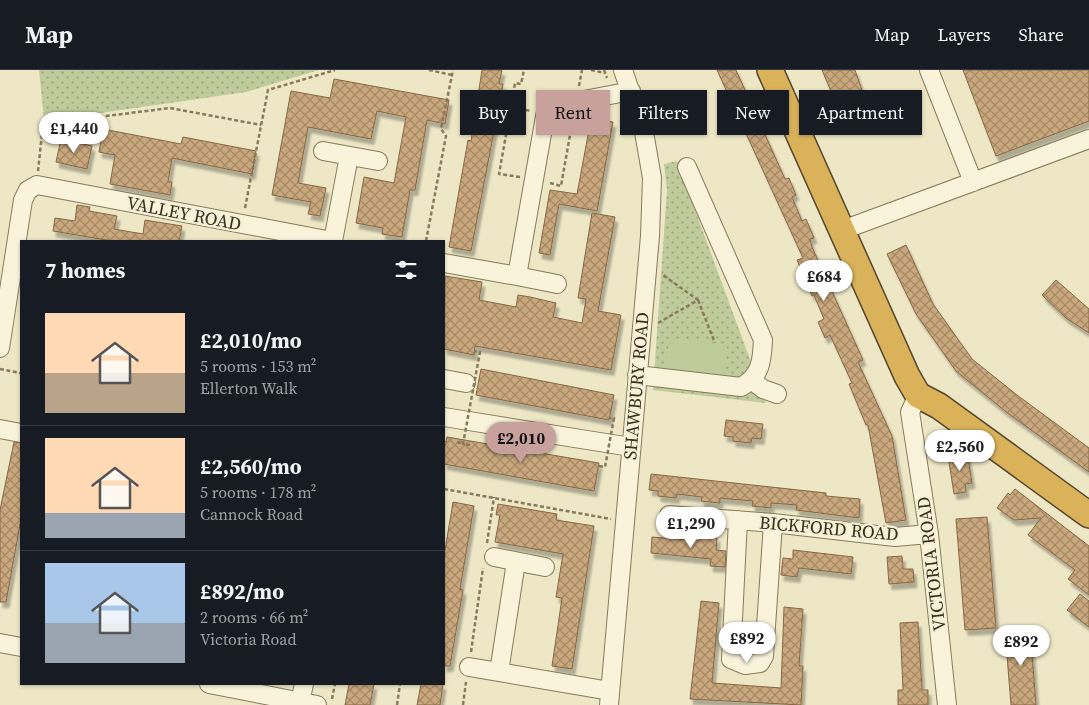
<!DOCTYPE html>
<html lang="en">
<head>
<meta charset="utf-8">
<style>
	body { margin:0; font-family:"Source Serif 4",serif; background:#20242c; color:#f1f3f6; height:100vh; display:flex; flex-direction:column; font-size:19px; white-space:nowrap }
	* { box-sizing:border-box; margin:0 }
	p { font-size:16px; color:#9ea1a6 }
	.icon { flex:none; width:28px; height:28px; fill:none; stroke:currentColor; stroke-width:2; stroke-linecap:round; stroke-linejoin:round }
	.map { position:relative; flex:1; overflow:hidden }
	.sheet { position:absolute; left:20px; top:170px; width:425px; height:445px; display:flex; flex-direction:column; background:#171b24; border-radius:0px; box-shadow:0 1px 4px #0004 }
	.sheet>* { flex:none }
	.guide { position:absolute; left:460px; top:20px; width:475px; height:45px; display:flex; gap:10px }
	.price { position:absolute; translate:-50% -42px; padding:0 11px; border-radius:18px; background:#fff; color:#222; font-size:16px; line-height:32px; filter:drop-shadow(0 1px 2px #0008) }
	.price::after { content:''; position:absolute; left:50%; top:30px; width:15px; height:11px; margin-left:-8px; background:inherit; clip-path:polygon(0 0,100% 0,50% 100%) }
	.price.active { background:#c8a09c; color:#111 }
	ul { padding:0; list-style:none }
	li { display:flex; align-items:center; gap:15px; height:125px; padding:0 25px }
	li+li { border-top:1px solid #363941 }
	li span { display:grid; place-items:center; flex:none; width:140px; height:100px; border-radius:0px; color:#555 }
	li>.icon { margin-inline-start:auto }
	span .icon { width:60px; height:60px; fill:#fffc; stroke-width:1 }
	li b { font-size:21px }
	h2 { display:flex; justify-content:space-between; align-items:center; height:60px; padding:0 25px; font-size:21px }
	.tag { padding:0 18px; border-radius:0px; background:#171b24; box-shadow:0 1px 4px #0004; font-size:18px; line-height:45px }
	.tag.active { background:#c8a09c; color:#111 }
	header { display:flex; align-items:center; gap:30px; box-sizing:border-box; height:70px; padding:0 25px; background:#171b24; border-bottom:1px solid #363941 }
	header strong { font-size:24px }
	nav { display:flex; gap:28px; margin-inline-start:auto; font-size:18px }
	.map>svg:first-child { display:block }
	.green { fill:url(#green-dots) }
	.pitch { fill:#bfcb9a }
	.building { fill:url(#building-cross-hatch); stroke:#876743; filter:url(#shadow) }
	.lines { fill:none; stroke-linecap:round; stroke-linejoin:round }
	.minor-casing { stroke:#887a5c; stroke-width:20 }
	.highway-casing { stroke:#574730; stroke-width:28 }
	.path { stroke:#887a5c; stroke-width:2.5; stroke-dasharray:4 2.5; stroke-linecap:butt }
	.minor { stroke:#f8f3da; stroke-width:18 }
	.highway { stroke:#dab25a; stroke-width:25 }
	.path-bridge { stroke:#887a5c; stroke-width:2.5; stroke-dasharray:4 2.5; stroke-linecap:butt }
	.labels { text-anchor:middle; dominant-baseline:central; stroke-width:4.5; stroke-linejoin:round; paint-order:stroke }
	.street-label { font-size:18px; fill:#392f20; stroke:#f5f0d6 }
</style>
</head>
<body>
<header>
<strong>Map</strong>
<nav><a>Map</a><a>Layers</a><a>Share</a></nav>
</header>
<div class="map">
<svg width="1089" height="635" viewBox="0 0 1089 635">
	<defs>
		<pattern id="green-dots" width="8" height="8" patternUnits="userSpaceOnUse" patternTransform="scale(1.25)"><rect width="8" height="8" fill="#bfcb9a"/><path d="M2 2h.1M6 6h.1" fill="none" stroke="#9ca57d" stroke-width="1.8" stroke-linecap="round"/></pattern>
		<pattern id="building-cross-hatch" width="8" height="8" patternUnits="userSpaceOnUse" patternTransform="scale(1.25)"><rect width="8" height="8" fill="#caa87d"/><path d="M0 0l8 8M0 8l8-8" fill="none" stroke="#a58966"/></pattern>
		<filter id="shadow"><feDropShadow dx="3" dy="5.5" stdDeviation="1" flood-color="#0004"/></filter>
	</defs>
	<rect width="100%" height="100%" fill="#ede7c6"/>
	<path class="green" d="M39,0H319L246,22L52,50L44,49Z
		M677,91L766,333L653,320L667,120L664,94Z"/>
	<path class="pitch" d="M669,268L727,274L724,309L665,303Z"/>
	<path class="building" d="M482,0H502L499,14H503L471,181L449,177L468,70L471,71Z
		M717,0H736L785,109L789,108L796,125L792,127L802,151L806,149L814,168L810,169L812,177L863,290L858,292L892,366L906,450L886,453L868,355H866L849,314L852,313L830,265L825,268L818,252L824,249L814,225L812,226L797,190L803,188Z
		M822,0H855L864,26L871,23L877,37L874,46L861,52L859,46L849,51L839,23L833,26Z
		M963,0H1089V51L996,86Z
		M334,9L449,30L445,54L427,50L415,120H410L402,167L382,164L383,158L356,153L364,107L394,113L406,47L377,41L371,69L308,57L298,113L326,118L320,146L308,144L311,132L272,125L291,21L330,28Z
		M591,49L613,52L597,141L559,134L550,185L539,183L550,120L577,124Z
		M103,59L181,74L183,67L256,81L252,104L172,88L168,112H172L170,125L110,114L115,85L99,82Z
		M61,69L92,76L87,99L56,92Z
		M77,135L90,137L89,141L117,146L114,159L143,164L145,150L182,156L179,171H112L53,161L55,148L75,151Z
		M592,143L615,147L598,241L621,245L611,300L475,276L474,285L444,279L445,206L482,212L479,230L516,237L518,225L530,227L556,233L553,247L582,253L586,229L578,228Z
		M906,175L933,234L972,289L1017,325L1089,378V402L1005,341L956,301L916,244L887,184Z
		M1056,210L1089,239V263L1066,248L1042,225Z
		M481,299L614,325L609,350L476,325Z
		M726,350L763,354L761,369L752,368L751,373L733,371V367L724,366Z
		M447,367L599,393L594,421L444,394V371L446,372Z
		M14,372L21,373V449L6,532H0V440Z
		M967,382L972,413L965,414L966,422L954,424L948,386Z
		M651,404L826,423V426L860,429L859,448L796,440L797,435L771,433V438L752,436L753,431L730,429L720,428V433L701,431L702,427L677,424L676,428L658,426V421L649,420Z
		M1015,419L1089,476V525L1068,509L1075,500L1028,465L1041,448L1014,450L997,438L1008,423L1010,425Z
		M453,432L474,436L460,519L463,520L450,596H444V486Z
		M498,434L557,444L556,450L594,456L572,599L552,596L562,528L556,527L563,484L495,472L500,445H496Z
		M987,447L996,558L965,560L956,449Z
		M700,466L717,467L716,480L726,481L725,497L710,496L711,489L651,483L652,467L699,471Z
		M793,480L853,487L851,504L799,498L797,507L781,505L783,488L793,489Z
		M902,486L903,499H913L914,512L889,514L887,487Z
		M1080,524L1089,531V557L1067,540Z
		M701,531L719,533L712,613L781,618L784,537L803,539L799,596H803L801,635L690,629Z
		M918,552L922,620H928V635H898V620H903L900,553Z
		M1030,559L1036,635H1011L1005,561Z
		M349,614H374L370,635H345Z
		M421,614H443L440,635H417Z"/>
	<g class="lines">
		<defs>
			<path id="minor" d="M929,0L973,112
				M323,81L378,91
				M840,161L1089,69
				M333,171L349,86
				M444,193L517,206L546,41L553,36L631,21
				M517,206L557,214
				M0,278L23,130L28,120L37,115L332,171
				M637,305L741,317C761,306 762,291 763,270L687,97
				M444,309L466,313
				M753,311L763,319L777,324
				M918,325L910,342L929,464L947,635
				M444,347L631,377
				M0,359L21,363
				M669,445L773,453L895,467L929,464
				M738,450L731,589L745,595L760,593L764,586L773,453
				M494,487L545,497
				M0,573L21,577
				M469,597L610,621
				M499,602L516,492
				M209,614L317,635
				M300,632L304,614
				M609,635L650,166L652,108L644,62L623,0"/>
			<path id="highway" d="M770,0L907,306L918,325L939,336L1089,445"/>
		</defs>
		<use href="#minor" class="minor-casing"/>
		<use href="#highway" class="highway-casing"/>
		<path class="path" d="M429,0L452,5
			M591,0L605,3
			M604,0L607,8
			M579,16L582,0
			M511,37L515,13L521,14L524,0
			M38,101L43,54L170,38L261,55
			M520,107L499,104L511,37L531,41
			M550,113L561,116L573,48
			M245,138L268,20L335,0
			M426,171L446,66L441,59L453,0
			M698,230L715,273
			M658,253L698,230L663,205
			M0,299L21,303
			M457,372L463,374
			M444,419L611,449
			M487,473L494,427
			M471,582L483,498
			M332,629L335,614
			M397,635L400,614
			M463,635L466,612"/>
		<use href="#minor" class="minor"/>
		<use href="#highway" class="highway"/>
		<path class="path-bridge" d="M470,375L463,374L480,282L474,281
			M599,396L605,397L614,348H610"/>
	</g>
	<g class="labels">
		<g class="street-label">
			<text transform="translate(184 143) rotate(11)">VALLEY ROAD</text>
			<text transform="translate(636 316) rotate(-85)">SHAWBURY ROAD</text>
			<text transform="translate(829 458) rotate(5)">BICKFORD ROAD</text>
			<text transform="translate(931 494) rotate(-97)">VICTORIA ROAD</text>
		</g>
	</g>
</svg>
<b class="price" style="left:74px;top:84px">£1,440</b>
<b class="price" style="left:824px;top:232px">£684</b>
<b class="price active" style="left:521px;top:394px">£2,010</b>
<b class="price" style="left:960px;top:402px">£2,560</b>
<b class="price" style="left:691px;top:479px">£1,290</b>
<b class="price" style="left:747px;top:594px">£892</b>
<b class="price" style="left:1021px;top:597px">£892</b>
<div class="guide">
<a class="tag">Buy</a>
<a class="tag active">Rent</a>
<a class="tag">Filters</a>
<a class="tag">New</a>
<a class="tag">Apartment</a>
</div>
<section class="sheet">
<h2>7 homes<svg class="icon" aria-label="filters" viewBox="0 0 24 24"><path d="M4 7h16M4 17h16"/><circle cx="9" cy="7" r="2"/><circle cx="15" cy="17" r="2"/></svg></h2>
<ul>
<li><span style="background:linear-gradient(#ffd9b3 60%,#b9a48a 0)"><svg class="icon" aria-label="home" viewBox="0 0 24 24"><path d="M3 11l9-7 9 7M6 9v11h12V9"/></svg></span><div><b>£2,010/mo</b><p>5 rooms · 153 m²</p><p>Ellerton Walk</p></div></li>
<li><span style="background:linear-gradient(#ffd9b3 75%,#9aa5b1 0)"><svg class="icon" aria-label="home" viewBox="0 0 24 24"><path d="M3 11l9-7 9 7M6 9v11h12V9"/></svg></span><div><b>£2,560/mo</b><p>5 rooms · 178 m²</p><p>Cannock Road</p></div></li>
<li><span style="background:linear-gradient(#a9c7e8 60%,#9aa5b1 0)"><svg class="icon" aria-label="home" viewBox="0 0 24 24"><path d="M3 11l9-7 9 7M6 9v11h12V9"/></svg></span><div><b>£892/mo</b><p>2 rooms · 66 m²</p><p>Victoria Road</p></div></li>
</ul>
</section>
</div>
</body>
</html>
